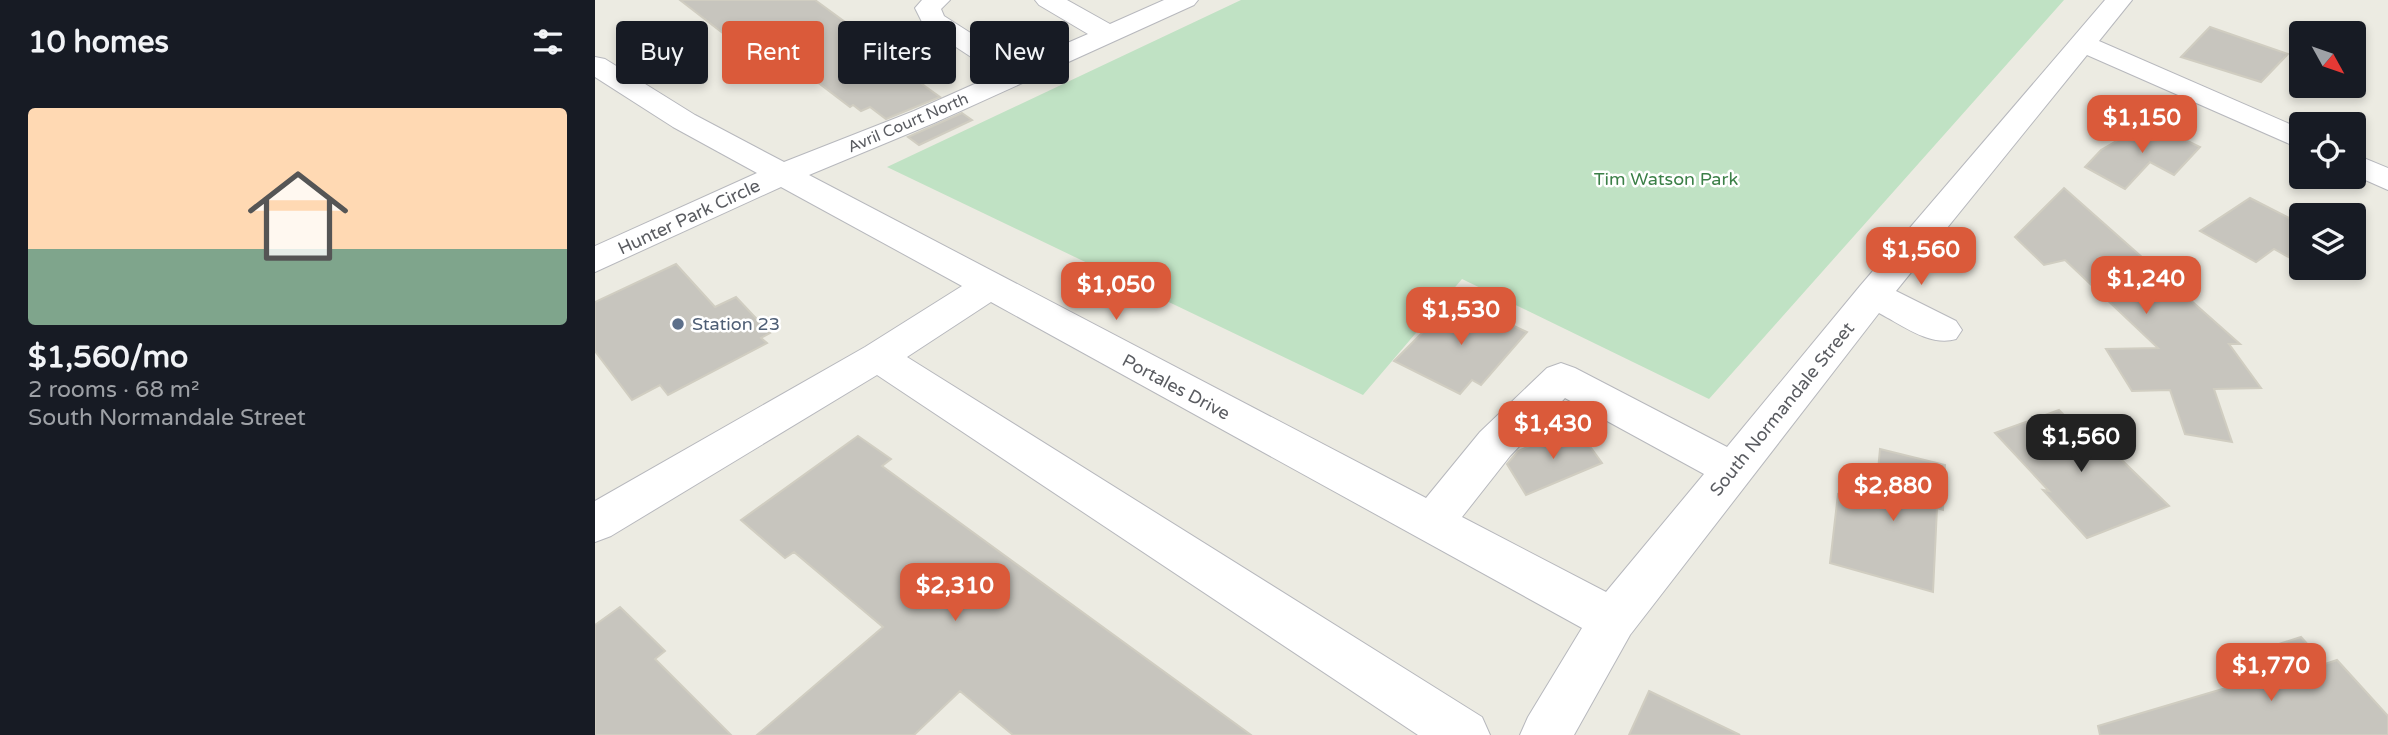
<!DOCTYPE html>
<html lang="en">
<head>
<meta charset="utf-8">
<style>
	body { margin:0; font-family:"Varela Round",sans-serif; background:#20242c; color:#f1f3f6; height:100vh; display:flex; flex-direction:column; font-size:26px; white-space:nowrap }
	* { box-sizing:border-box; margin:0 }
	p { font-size:23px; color:#9ea1a6 }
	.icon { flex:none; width:38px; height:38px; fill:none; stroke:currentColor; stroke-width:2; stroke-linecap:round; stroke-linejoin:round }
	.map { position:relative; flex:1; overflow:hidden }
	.sheet { display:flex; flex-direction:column; background:#171b24; width:595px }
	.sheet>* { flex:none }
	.top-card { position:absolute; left:21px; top:21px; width:665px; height:63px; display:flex; gap:14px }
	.needle { width:46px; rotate:130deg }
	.buttons { position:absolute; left:1694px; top:21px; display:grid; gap:14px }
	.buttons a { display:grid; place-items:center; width:77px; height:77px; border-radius:7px; background:#171b24; box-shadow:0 4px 10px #0003; font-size:35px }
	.price { position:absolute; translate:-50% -60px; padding:0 16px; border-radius:14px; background:#da5a3a; color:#fff; font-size:23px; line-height:46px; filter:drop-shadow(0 2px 4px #0008) }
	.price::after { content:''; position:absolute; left:50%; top:42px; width:21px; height:16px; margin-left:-10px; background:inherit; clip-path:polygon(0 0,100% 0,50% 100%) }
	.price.active { background:#222; color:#fff }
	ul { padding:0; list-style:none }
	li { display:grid; align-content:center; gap:14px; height:371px; padding:0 28px }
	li+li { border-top:2px solid #363941 }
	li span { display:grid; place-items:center; height:217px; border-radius:7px; color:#555 }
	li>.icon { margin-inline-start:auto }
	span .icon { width:126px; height:126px; fill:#fffc; stroke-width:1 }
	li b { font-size:30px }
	h2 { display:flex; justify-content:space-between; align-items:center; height:84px; padding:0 28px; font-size:30px }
	.tag { padding:0 24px; border-radius:7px; background:#171b24; box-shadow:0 4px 10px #0003; font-size:24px; line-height:63px }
	.tag.active { background:#da5a3a; color:#fff }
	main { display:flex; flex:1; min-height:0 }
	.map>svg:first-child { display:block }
	.green { fill:#c0e2c4 }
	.building { fill:#c7c5be; stroke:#d0cdc1; stroke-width:2 }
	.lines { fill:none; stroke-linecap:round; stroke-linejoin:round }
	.minor-casing { stroke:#b7b8bd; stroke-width:2 }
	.minor { fill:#fff; fill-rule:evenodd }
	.service-dot { fill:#5c6f8a; stroke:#fff; stroke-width:2.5 }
	.labels { text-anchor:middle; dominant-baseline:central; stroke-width:5; stroke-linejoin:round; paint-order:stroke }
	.far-street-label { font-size:16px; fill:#5a5c61; stroke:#fff }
	.park-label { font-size:18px; fill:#3b7f47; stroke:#fff }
	.street-label { font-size:18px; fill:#5a5c61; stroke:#fff }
	.service-label { font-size:18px; fill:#4e5e75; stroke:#fff; text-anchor:start }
</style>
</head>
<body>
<main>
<section class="sheet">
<h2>10 homes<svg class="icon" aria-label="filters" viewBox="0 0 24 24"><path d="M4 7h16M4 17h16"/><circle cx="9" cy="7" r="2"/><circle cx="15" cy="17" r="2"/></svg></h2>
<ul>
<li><span style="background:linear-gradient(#ffd9b3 65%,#7fa58c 0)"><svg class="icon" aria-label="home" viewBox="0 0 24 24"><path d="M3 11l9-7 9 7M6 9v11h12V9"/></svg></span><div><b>$1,560/mo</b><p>2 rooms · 68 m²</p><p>South Normandale Street</p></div></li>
</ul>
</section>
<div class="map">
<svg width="1793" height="735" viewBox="0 0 1793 735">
	<rect width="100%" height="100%" fill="#ecebe2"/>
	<path class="green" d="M646,0H1469L1114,399L867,279L768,395L292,167Z"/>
	<path class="building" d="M85,0H220L332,82L327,84L345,97L291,119L275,107L266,111L258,105L255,107L213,75L203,79L197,74L192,76L143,35L134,38Z
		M1615,27L1693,54L1666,82L1586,57Z
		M367,113L377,120L324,145L313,137Z
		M1554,122L1605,147L1579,175L1555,162L1530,189L1490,167L1506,150Z
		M1469,188L1645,344H1634L1666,388L1619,389L1637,442L1590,434L1575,390L1537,391L1511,349L1563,348L1470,260L1449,265L1420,237Z
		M1655,198L1706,224V264L1679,249L1661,262L1605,231Z
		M81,264L120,307L141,297L175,333L166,338L172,343L73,395L65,385L37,400L0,351V302Z
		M861,299L932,332L886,385L877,380L865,394L799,361Z
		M1464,410L1493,440L1503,437L1574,506L1492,538L1448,490L1454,491L1400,433Z
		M981,427L1007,463L931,495L912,464L923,451Z
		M263,436L296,459L287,466L656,735H418L365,691L319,735H162L288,627L199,552L190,558L146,520Z
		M1285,449L1350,465L1348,510L1342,508L1338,592L1235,563L1243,494L1280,503Z
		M25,607L70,651L60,659L136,735H0V625Z
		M1706,637L1730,664L1742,660L1793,716V735H1505L1503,726L1678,674L1659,652Z
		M1054,691L1145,735H1034Z"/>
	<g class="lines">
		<defs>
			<path id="minor" d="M327,0H355L346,9L349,16L424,64L493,34L444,5L440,0H472L515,24L569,0H603L599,5L339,123L214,175L831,498L885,432L952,368L966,363L980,368L1132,447L1265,286L1510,0H1537L1504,41L1706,129V149L1492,55L1301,291L1361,321L1367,330L1361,339C1335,347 1307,325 1284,313L1035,635L979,735H925L933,717L987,628L396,302L312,357L887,717L895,735H823L282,375L16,536L0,542V501L270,347L367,286L186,187L0,272V246L162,173L78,127L0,77V57L10,59L100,115L189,162L319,111L402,74L329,26L320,8ZM970,398L1109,474L1011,592L867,517L915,456Z
				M1759,154L1793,168V190L1759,175Z"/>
		</defs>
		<use href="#minor" class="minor-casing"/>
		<use href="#minor" class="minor"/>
	</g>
	<circle class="service-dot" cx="83" cy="324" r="7"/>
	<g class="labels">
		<g class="far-street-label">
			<text transform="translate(313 123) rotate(-23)">Avril Court North</text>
		</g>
		<g class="park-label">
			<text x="1071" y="179">Tim Watson Park</text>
		</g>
		<g class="street-label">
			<text transform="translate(94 217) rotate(-25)">Hunter Park Circle</text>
			<text transform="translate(581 387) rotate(28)">Portales Drive</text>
			<text transform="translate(1187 409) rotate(-51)">South Normandale Street</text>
		</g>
		<g class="service-label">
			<text x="97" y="324">Station 23</text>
		</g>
	</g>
</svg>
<div class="buttons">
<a><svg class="needle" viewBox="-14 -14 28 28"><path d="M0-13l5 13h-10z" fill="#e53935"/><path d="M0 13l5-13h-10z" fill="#9ea1a6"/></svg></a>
<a><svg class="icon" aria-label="locate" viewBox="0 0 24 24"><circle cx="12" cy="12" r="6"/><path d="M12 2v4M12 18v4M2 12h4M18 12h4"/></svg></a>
<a><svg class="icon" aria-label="layers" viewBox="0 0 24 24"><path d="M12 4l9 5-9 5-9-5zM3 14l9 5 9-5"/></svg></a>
</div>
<b class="price" style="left:1547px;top:155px">$1,150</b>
<b class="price" style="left:1326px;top:287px">$1,560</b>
<b class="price" style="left:1551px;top:316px">$1,240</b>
<b class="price" style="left:521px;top:322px">$1,050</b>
<b class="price" style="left:866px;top:347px">$1,530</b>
<b class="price" style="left:958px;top:461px">$1,430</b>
<b class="price active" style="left:1486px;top:474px">$1,560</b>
<b class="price" style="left:1298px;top:523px">$2,880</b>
<b class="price" style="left:360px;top:623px">$2,310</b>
<b class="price" style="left:1676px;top:703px">$1,770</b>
<div class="top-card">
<a class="tag">Buy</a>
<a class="tag active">Rent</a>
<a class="tag">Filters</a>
<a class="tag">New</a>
</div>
</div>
</main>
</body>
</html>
